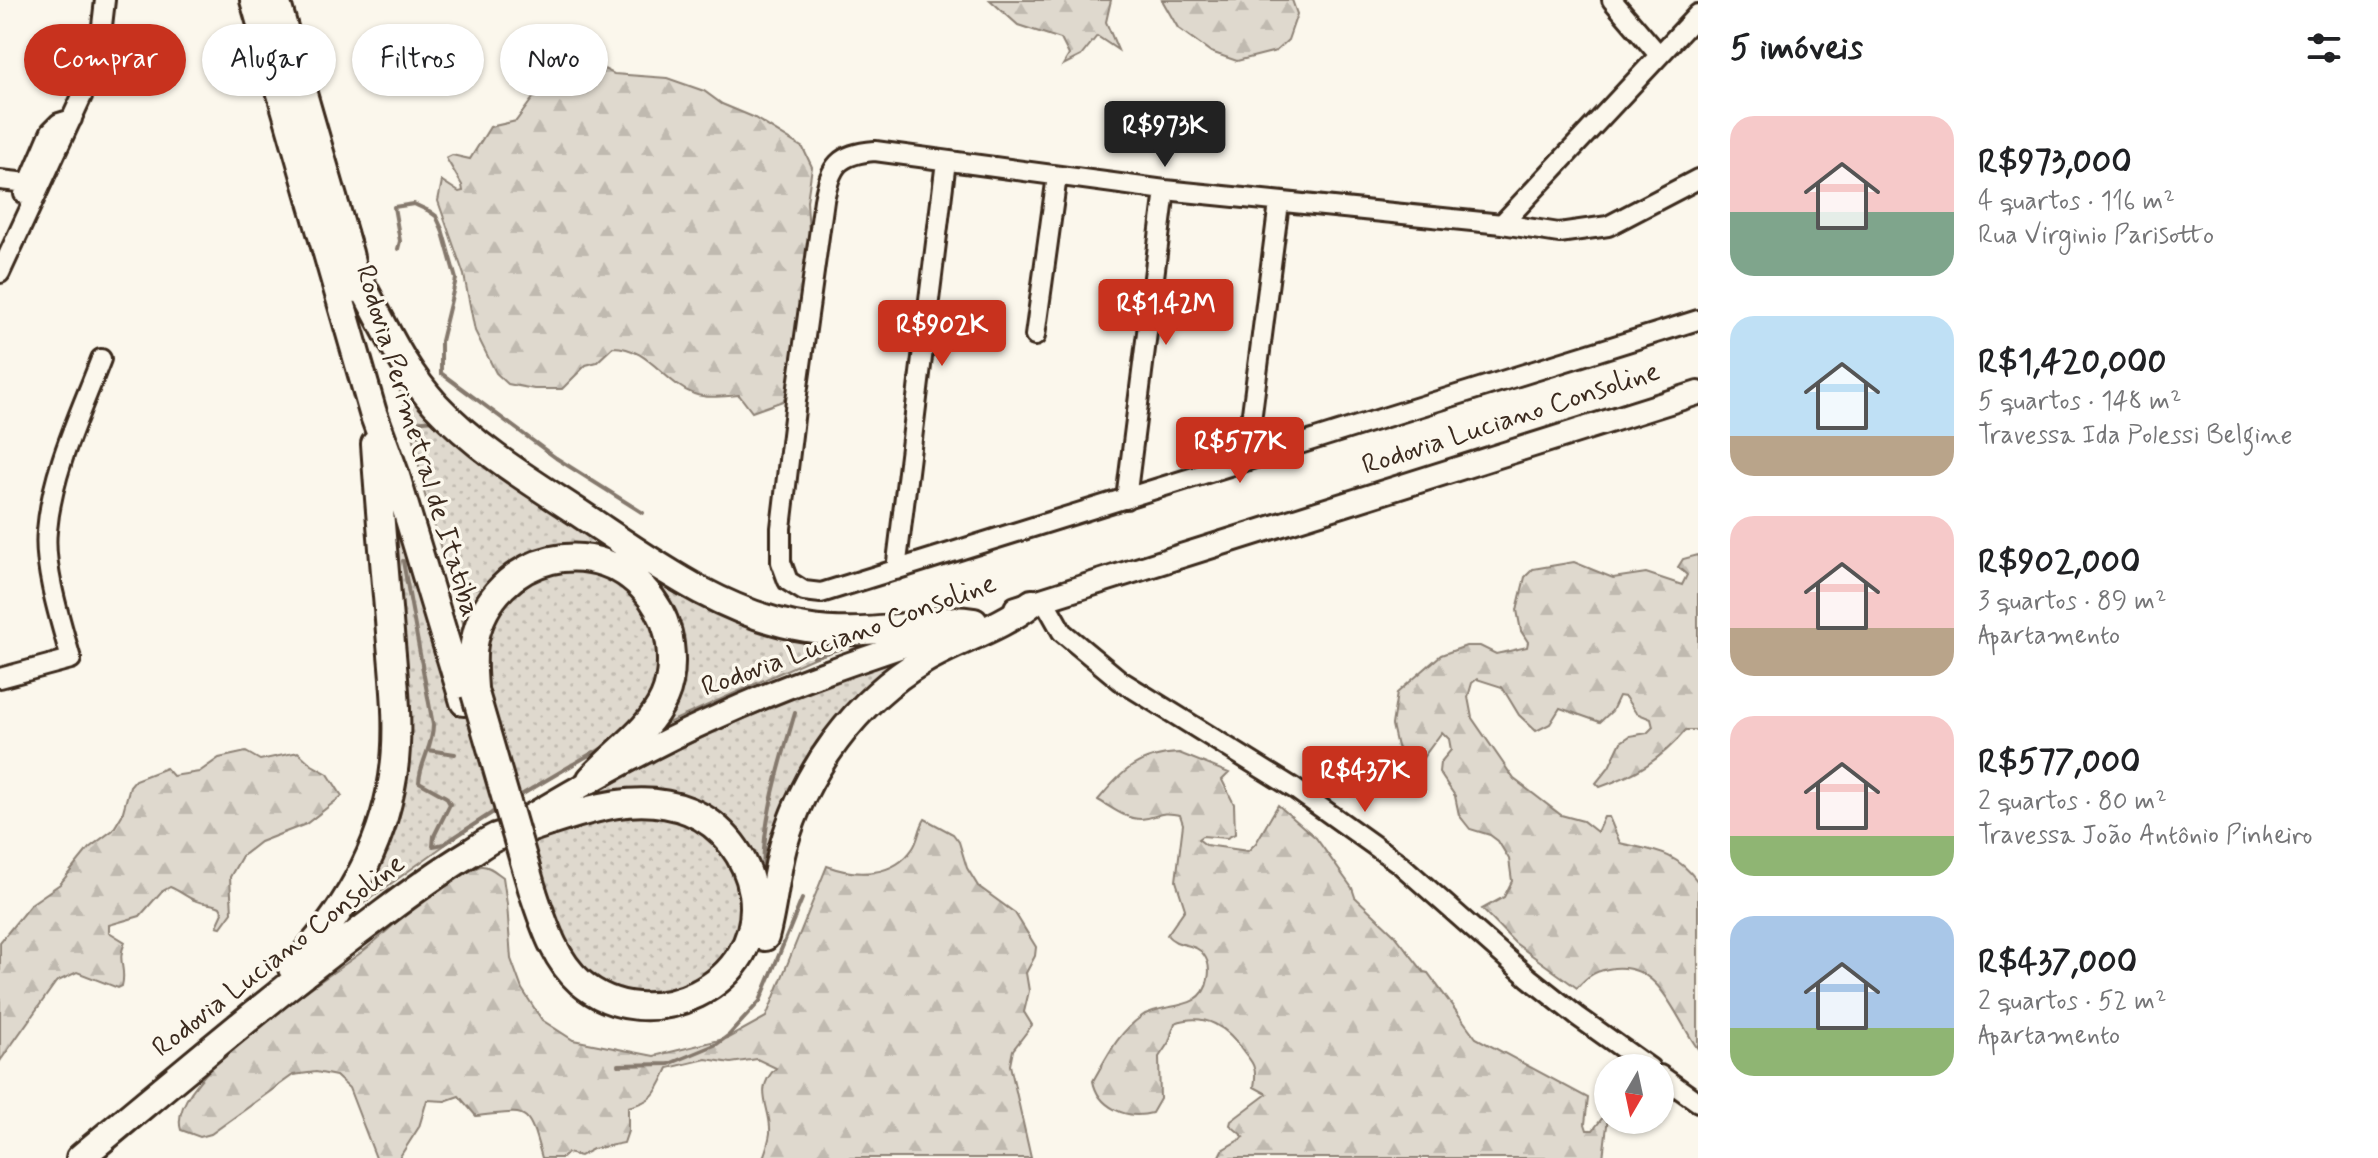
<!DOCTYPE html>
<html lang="pt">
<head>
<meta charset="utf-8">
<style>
	body { margin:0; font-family:Mynerve,sans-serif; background:#f6f6f6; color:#202124; height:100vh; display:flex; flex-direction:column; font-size:30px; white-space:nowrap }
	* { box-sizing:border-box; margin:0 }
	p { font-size:26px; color:#757577 }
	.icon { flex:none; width:44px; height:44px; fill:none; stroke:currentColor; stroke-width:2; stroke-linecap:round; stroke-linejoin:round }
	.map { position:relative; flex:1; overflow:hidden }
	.sheet { display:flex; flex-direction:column; background:#fff; width:680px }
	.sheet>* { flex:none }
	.hud { position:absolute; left:24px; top:24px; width:760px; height:72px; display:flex; gap:16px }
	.needle { width:52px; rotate:189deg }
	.controls { position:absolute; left:1594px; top:1054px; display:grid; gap:16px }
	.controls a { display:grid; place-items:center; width:80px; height:80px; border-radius:50%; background:#fff; box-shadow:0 2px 6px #0004; font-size:40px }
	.price { position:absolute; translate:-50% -68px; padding:0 18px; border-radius:8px; background:#c8321e; color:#fff; font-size:26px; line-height:52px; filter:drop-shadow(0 2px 4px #0008) }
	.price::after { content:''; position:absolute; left:50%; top:48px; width:24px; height:18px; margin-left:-12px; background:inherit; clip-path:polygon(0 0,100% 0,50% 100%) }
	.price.current { background:#222; color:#fff }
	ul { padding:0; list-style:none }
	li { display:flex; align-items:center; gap:24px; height:200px; padding:0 32px }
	li span { display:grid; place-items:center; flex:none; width:224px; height:160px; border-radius:24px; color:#555 }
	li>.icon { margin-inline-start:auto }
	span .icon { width:96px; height:96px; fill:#fffc; stroke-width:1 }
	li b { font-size:34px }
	h2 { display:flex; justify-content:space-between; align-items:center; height:96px; padding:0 32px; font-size:34px }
	.pill { padding:0 28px; border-radius:36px; background:#fff; box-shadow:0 2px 6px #0004; font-size:28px; line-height:72px }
	.pill.current { background:#c8321e; color:#fff }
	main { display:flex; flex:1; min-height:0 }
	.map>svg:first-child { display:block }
	.grass { fill:url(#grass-dots); stroke:#8d8276; stroke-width:2 }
	.forest { fill:url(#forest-firs); stroke:#8d8276; stroke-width:2 }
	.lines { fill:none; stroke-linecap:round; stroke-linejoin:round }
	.stream { stroke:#85796d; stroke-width:4 }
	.minor-casing { stroke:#3b2a1e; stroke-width:24 }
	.major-casing { stroke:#3b2a1e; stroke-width:28 }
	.highway-casing { stroke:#3b2a1e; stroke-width:32 }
	.minor { stroke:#fbf7ec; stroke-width:18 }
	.major { stroke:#fbf7ec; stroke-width:22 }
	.highway { stroke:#fbf7ec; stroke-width:26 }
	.highway-bridge-casing { stroke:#3b2a1e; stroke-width:32; stroke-linecap:butt }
	.highway-bridge { stroke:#fbf7ec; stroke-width:26 }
	.labels { text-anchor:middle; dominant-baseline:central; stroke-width:7; stroke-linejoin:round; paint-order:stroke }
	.street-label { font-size:28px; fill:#3b2a1e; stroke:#fbf7ec }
</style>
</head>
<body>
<main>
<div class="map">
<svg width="1698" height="1158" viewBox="0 0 1698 1158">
	<defs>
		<pattern id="grass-dots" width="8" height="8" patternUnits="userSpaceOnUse" patternTransform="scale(2)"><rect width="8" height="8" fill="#dfd9ce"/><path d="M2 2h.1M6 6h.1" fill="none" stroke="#c0bab0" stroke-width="1.8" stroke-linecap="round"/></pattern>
		<pattern id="forest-firs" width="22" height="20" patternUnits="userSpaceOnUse" patternTransform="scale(2)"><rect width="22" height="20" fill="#dfd9ce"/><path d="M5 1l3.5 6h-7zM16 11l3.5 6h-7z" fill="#c0bab0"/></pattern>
	</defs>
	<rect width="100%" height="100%" fill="#fbf7ec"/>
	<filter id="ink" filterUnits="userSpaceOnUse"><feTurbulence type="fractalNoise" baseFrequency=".0125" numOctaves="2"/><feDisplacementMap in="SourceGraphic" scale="16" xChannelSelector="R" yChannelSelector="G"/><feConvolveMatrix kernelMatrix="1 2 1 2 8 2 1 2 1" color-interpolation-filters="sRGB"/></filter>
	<g filter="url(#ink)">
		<path class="grass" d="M392,367L683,588L867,640L813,658L659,727L670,616L556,547L466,633L424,492L412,429Z
			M385,479L457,708L483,634L522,578L580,565L639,593L664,640L657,693L619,737L474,824L350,913L391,823Z
			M902,658L862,697L767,891L724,822L580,801C684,742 788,696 902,658Z
			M657,808L720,838L748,910L720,969L661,1000L607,989L569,959L528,839L549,829Z"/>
		<path class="forest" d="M990,0H1111L1106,22L1118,50L1097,36L1081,56L1063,65L1069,55L1061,39L1018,25Z
			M1162,0H1292L1297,14L1288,40L1276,51L1237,61L1211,52L1178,28Z
			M584,51L602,68L614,74L667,78L704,91L722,104L753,117L803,148L812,167L807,201L810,250L792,387L783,401L752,412L739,395C725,396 708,399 694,394C664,383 648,347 613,347L597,362L586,365L562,389H534L508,384L496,373L475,331L464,275L438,201L442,181L459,192L463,191L462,185L446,158L452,155L470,159L490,127L516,121L533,98L557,88L568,80Z
			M1698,555V730H1686C1660,760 1637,774 1600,787L1596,783L1609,767L1621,742L1630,736L1647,733L1653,727L1651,719L1636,713L1625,697L1619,696L1612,711L1600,722L1560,708L1550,724L1536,731L1519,715L1502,687L1477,679L1472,683L1468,697L1472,718L1514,779L1561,815L1583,821L1597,832L1604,817H1609L1620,843C1654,851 1676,851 1698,882V1049C1675,1018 1661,963 1614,968C1597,970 1588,975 1577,988L1515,943L1482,909L1504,897L1512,881L1509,859L1498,841L1490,835L1470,829L1459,815L1455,796L1439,772L1440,763L1451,750L1449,739L1442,732L1422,759L1411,768L1397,747L1392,725L1397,693L1441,655L1466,646H1480L1496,654L1527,647L1528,642L1521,631L1517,610L1525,577L1533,569L1574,562L1613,578L1646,573L1682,585L1687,575L1678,567L1683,559Z
			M246,752L260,760L298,752L312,765L328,774L342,796L306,824L260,842L242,856L230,877L232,912L221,927L217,926L223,913L220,907C212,903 201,904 194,900C185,896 180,891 170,887L161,892L140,916L109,925V932L125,942C116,963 127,967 122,986L118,988L77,972L56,982L0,1061V942L31,904L60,884L89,848L113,830L122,815L130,786L135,780L166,768L173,776L199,772L219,758Z
			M1179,753L1229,773L1222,780L1234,804L1235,834L1227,838L1202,836L1198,839L1206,845L1248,851L1256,843L1278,805L1316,838L1352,888L1355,897L1394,934L1424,972L1428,973L1476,1038L1588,1098L1585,1124L1587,1130H1593L1604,1116L1608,1117L1603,1158H1218L1222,1150L1244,1137L1230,1125L1231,1121L1267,1094L1254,1087C1255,1081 1256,1073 1254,1068C1253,1062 1247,1056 1244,1052C1228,1027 1205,1012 1175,1023L1169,1042L1159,1057L1160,1099L1152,1113C1126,1120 1098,1107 1093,1081C1108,1055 1117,1034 1142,1016C1162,1002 1203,1013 1208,979C1210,970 1209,962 1204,955C1196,942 1177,948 1167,935L1185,909L1176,881L1183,824L1180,815C1158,810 1158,818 1141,819C1125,819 1111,807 1098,800C1123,770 1138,755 1179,753Z
			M925,819L953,834L959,842L967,868L978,886L1015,913L1036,947L1035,956L1026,973L1029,991L1024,1012L1032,1025L1013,1050L1010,1065L1031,1158H763C766,1150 769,1141 770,1133C772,1108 752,1091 776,1068L757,1059L731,1063L706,1059L668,1068C657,1091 655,1101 628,1107V1131L624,1143L593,1149L580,1156L567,1153L562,1158H542C527,1104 529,1111 476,1116L459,1096L445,1101L427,1100L419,1127L399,1158H376L349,1088L336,1076L316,1072L293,1075L211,1134L200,1137L181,1130C164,1078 326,980 363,951C397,924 423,893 464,874C469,872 476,867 481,866C489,865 497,873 503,877L507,904L511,959L522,989L542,1020L573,1040L654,1056L728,1038L766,1017L827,866C856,877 894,877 913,848C919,839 919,828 925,819Z"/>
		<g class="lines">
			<path class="stream" d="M398,249L400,241L394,207L414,204L429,211L436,216L442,229L456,279L441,341V373L556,458L643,513
				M413,422L435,420
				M414,423L420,435
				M403,561L433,725C433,746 420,762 419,782L446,797L450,804L434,836L433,846L444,844L498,809
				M813,657L853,644
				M428,750L455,754
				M516,798L594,752
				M764,883C759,830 780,764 795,713
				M618,1065L669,1064L717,1044L729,1035L760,1001L802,899"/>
			<defs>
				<path id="minor" d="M1612,0L1659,55
					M1698,179L1608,226L1559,233L1502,224L1165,190L875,151C838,154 831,165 824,200L796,401L781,528V562L788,581L804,591L821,593L1698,320
					M0,180L28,183
					M24,194L51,131L59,123L72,119
					M1502,224L1698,14
					M0,273L89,81L100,43L105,0
					M1035,336L1057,176
					M1246,460L1279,203
					M1126,499L1165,190
					M896,570L946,161
					M1044,600L1062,632L1121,681L1295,789L1400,864L1529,978L1577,1016L1650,1068
					M0,678L71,659C61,623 43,567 47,531C52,471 80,414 101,359
					M1660,1075L1698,1102"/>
				<path id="major" d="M1016,608L1698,393
					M512,827C578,787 646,748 717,717C797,680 881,653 965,625"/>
				<path id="highway" d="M254,0L373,413L396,476L464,702
					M276,0L349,253L357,289
					M354,271C381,317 399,365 436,405C476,448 527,479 576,511C647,558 719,614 806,628C836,633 867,632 897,628C925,624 945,617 974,622
					M474,688C473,672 471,655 475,639C493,554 600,527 652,599C662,613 668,627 670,644C672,661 671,682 664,698C649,731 615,752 591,779
					M765,937C773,908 775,877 783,847C804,772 856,700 924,660C960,639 999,629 1032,603
					M292,968C343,916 382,849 393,777C401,726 393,672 389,620C384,561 379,503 375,444
					M80,1158C179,1076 277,992 381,915C410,893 439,872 470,853C478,848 487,841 496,837C505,834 516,833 525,830C579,813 634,789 689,811C723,825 747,857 753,893C766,985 648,1041 580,982C554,959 544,924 533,892"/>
			</defs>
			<use href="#minor" class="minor-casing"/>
			<use href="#major" class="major-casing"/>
			<use href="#highway" class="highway-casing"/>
			<use href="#minor" class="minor"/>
			<use href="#major" class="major"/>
			<use href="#highway" class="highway"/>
			<defs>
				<path id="highway-bridge" d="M475,693L533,892"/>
			</defs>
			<use href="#highway-bridge" class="highway-bridge-casing"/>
			<use href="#highway-bridge" class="highway-bridge"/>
		</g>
	</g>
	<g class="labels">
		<g class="street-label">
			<text transform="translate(1511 419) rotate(-18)">Rodovia Luciano Consoline</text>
			<text transform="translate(417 441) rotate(73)">Rodovia Perimetral de Itatiba</text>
			<text transform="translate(849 636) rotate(-20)">Rodovia Luciano Consoline</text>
			<text transform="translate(279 956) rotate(-38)">Rodovia Luciano Consoline</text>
		</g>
	</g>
</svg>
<div class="controls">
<a><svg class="needle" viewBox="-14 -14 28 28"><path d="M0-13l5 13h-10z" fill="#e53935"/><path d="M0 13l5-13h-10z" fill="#757577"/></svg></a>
</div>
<b class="price current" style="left:1165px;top:169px">R$973K</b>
<b class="price" style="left:1166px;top:347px">R$1.42M</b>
<b class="price" style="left:942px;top:368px">R$902K</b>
<b class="price" style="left:1240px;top:485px">R$577K</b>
<b class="price" style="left:1365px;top:814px">R$437K</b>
<div class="hud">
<a class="pill current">Comprar</a>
<a class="pill">Alugar</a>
<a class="pill">Filtros</a>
<a class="pill">Novo</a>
</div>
</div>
<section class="sheet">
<h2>5 imóveis<svg class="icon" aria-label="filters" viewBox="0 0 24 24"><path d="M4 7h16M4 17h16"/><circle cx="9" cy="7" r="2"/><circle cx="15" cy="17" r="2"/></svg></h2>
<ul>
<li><span style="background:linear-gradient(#f6c9c9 60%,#7fa58c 0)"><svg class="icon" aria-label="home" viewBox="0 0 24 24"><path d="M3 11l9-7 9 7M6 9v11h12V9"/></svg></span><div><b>R$973,000</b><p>4 quartos · 116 m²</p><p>Rua Virginio Parisotto</p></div></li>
<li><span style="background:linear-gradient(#bfe0f5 75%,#b9a48a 0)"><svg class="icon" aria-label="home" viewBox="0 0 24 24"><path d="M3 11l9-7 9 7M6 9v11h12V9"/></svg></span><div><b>R$1,420,000</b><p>5 quartos · 148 m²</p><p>Travessa Ida Polessi Belgine</p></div></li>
<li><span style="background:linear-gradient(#f6c9c9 70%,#b9a48a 0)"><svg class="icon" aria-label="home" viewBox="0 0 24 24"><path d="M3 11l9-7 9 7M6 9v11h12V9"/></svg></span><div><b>R$902,000</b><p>3 quartos · 89 m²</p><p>Apartamento</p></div></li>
<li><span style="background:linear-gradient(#f6c9c9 75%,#8fb573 0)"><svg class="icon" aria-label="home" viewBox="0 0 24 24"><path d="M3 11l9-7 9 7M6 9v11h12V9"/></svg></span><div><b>R$577,000</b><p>2 quartos · 80 m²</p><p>Travessa João Antônio Pinheiro</p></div></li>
<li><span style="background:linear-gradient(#a9c7e8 70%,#8fb573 0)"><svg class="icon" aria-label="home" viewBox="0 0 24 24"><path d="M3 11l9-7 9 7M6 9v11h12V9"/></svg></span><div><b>R$437,000</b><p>2 quartos · 52 m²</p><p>Apartamento</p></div></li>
</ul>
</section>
</main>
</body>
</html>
